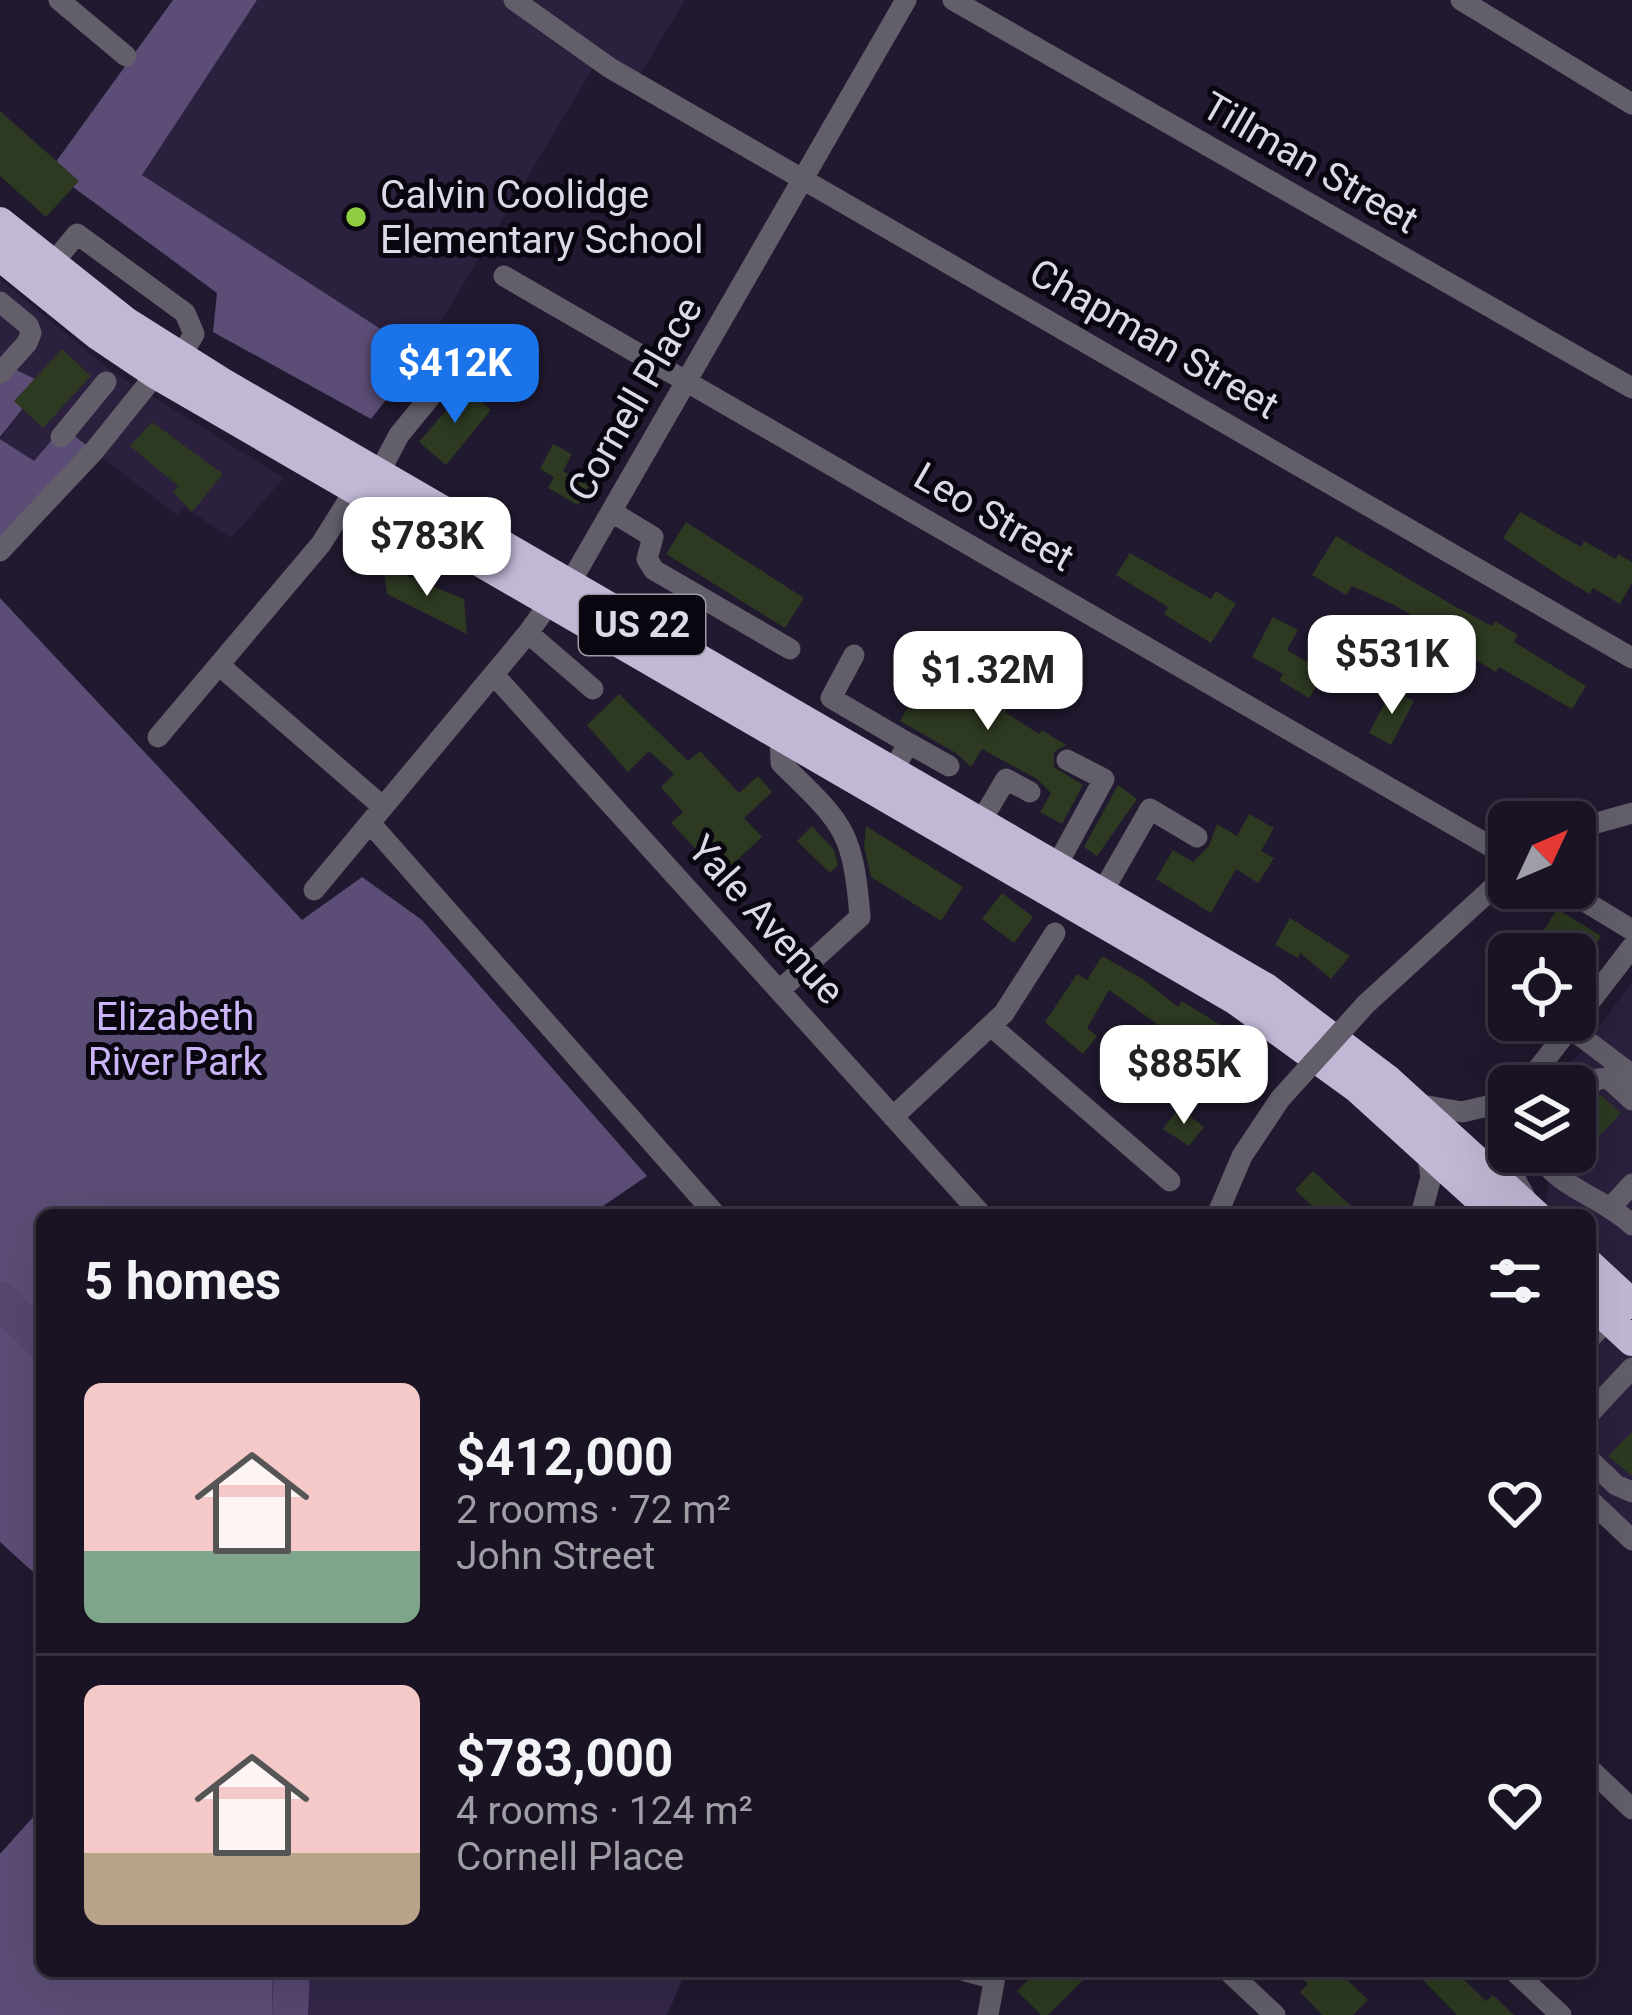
<!DOCTYPE html>
<html lang="en">
<head>
<meta charset="utf-8">
<style>
	body { margin:0; font-family:Roboto,sans-serif; background:#221c2b; color:#f1f3f6; height:100vh; display:flex; flex-direction:column; font-size:45px; white-space:nowrap }
	* { box-sizing:border-box; margin:0 }
	p { font-size:39px; color:#9f9ea6 }
	.icon { flex:none; width:66px; height:66px; fill:none; stroke:currentColor; stroke-width:2; stroke-linecap:round; stroke-linejoin:round }
	.map { position:relative; flex:1; overflow:hidden }
	.side { position:absolute; left:36px; top:1209px; width:1560px; height:768px; display:flex; flex-direction:column; background:#191323; border-radius:18px; box-shadow:0 12px 48px #0002,0 0 0 3px #373241 }
	.side>* { flex:none }
	.needle { width:78px; rotate:46deg }
	.fabs { position:absolute; left:1488px; top:801px; display:grid; gap:24px }
	.fabs a { display:grid; place-items:center; width:108px; height:108px; border-radius:18px; background:#191323; box-shadow:0 12px 48px #0002,0 0 0 3px #373241; font-size:60px }
	.price { position:absolute; translate:-50% -102px; padding:0 27px; border-radius:24px; background:#fff; color:#222; font-size:39px; line-height:78px; filter:drop-shadow(0 3px 6px #0008) }
	.price::after { content:''; position:absolute; left:50%; top:72px; width:36px; height:27px; margin-left:-18px; background:inherit; clip-path:polygon(0 0,100% 0,50% 100%) }
	.price.current { background:#1a73e8; color:#fff }
	ul { padding:0; list-style:none }
	li { display:flex; align-items:center; gap:36px; height:300px; padding:0 48px }
	li+li { border-top:3px solid #373241 }
	li span { display:grid; place-items:center; flex:none; width:336px; height:240px; border-radius:18px; color:#555 }
	li>.icon { margin-inline-start:auto }
	span .icon { width:144px; height:144px; fill:#fffc; stroke-width:1 }
	li b { font-size:51px }
	h2 { display:flex; justify-content:space-between; align-items:center; height:144px; padding:0 48px; font-size:51px }
	.map>svg:first-child { display:block }
	.built { fill:#2b203d }
	.green { fill:#332648 }
	.forest { fill:#5c4d76 }
	.lines { fill:none; stroke-linecap:round; stroke-linejoin:round }
	.river { stroke:#56476f; stroke-width:36 }
	.building { fill:#2d3921 }
	.minor { stroke:#625e6a; stroke-width:21 }
	.highway { stroke:#c2b8d6; stroke-width:30 }
	.minor-bridge { stroke:#625e6a; stroke-width:21 }
	.poi-dot { fill:#90cd41; stroke:#09060f; stroke-width:4.5 }
	.labels { text-anchor:middle; dominant-baseline:central; stroke-width:10; stroke-linejoin:round; paint-order:stroke }
	.shield { fill:#09060f; stroke:#9e9aa8; stroke-width:3 }
	.shield-label { font-size:36px; font-weight:bold; fill:#ded9e9 }
	.street-label { font-size:39px; fill:#ded9e9; stroke:#09060f }
	.poi-label { font-size:39px; fill:#ded9e9; stroke:#09060f; text-anchor:start }
	.park-label { font-size:39px; fill:#cab3f6; stroke:#09060f }
</style>
</head>
<body>
<div class="map">
<svg width="1632" height="2015" viewBox="0 0 1632 2015">
	<rect width="100%" height="100%" fill="#21192f"/>
	<path class="built" d="M254,0H685L637,79L599,58L421,355L142,175Z
		M0,279L110,370L284,478L231,538L184,507L177,515L63,428L34,461L0,439L42,383L0,362Z
		M1632,982V1304L1590,1265V1215H1543L1549,1179L1532,1152H1575V1086H1555Z
		M1590,1302L1632,1341V1538L1590,1498Z"/>
	<path class="green" d="M42,1807V1971H686L667,2015H0V1854Z"/>
	<path class="forest" d="M173,0H257L142,175L421,355L371,419L213,332L217,293L50,170Z
		M0,362L43,383L0,437Z
		M63,427L94,451L0,551V439L34,461Z
		M0,598L302,920L362,877L422,920L647,1176L590,1215H42V1580L0,1542Z
		M42,1807V1971H273L272,2015H0V1854Z"/>
	<g class="lines">
		<path class="river" d="M0,1300L42,1341
			M290,2015L292,1971"/>
	</g>
	<path class="building" d="M0,111L79,181L46,217L0,176Z
		M62,349L91,376L43,428L14,401Z
		M465,388L491,410L446,465L419,442Z
		M152,422L223,474L192,512L173,492L178,486L130,446Z
		M553,444L572,454L563,471L589,485L578,505L548,488L554,477L540,469Z
		M1520,512L1581,547L1584,541L1616,559L1618,554L1632,562V583L1620,604L1593,588L1590,594L1564,579L1503,538Z
		M686,522L804,598L785,628L666,554Z
		M1336,536L1456,607L1492,626L1495,621L1518,635L1514,642L1586,686L1572,709L1499,667L1496,672L1473,658L1476,652L1394,605L1352,586L1346,595L1312,575Z
		M1130,553L1211,599L1216,591L1236,604L1211,643L1164,614L1168,607L1116,575Z
		M383,566L464,599L467,634L387,594Z
		M1273,617L1298,630L1287,650L1325,672L1309,698L1279,680L1283,674L1252,657Z
		M934,662L1011,702L1005,712L1039,734L1042,730L1066,745L1054,752V767L1083,785L1062,824L1040,812L1051,793L1037,779L982,749L971,767L956,753L900,721Z
		M1392,689L1414,701L1391,745L1369,733Z
		M619,694L688,761L700,751L739,793L758,776L772,792L744,818L762,837L721,875L671,823L683,812L661,787L674,774L649,751L628,772L587,725Z
		M1118,785L1137,799L1097,856L1084,847Z
		M1249,814L1274,828L1261,851L1274,858L1258,883L1236,869L1211,913L1156,879L1173,850L1193,862L1209,846L1217,824L1237,836Z
		M812,826L834,850L838,865L830,873L797,841Z
		M866,826L963,887L941,921L871,877L864,847Z
		M1002,893L1033,917L1014,943L982,919Z
		M1557,909L1601,936L1575,980V954H1529Z
		M1290,918L1350,956L1331,979L1300,953L1298,958L1275,945Z
		M1102,956L1143,979L1178,1007L1182,1001L1227,1029L1223,1035L1261,1057L1245,1086L1206,1064L1199,1075L1180,1063L1190,1047L1109,990L1087,1028L1097,1036L1083,1054L1045,1022L1077,974L1087,980Z
		M1601,1095L1621,1113L1575,1162V1111Z
		M1179,1108L1204,1127L1189,1146L1163,1129Z
		M1313,1171L1361,1215H1322L1295,1190Z
		M1632,1432V1476L1608,1456Z
		M1037,1971H1092L1048,2015H1041L1017,1991Z
		M1294,1971H1338L1368,2000L1353,2015H1322L1300,1992L1308,1984Z
		M1414,1971H1455L1486,2001L1493,1995L1514,2015H1457Z"/>
	<g class="lines">
		<path class="minor" d="M59,0L126,56
			M514,0L610,68L1632,658
			M953,0L1632,388
			M1461,0L1632,104
			M52,264L77,234L185,313L194,334L180,357
			M504,276L1509,857
			M0,302L28,325L31,333L27,343L0,373
			M61,437L106,382
			M379,473L399,435L435,391
			M612,512L653,537L647,559L654,570L790,649
			M0,551L94,451L156,374
			M570,583L906,0
			M528,633L593,689
			M854,655L831,698L908,743L894,770
			M219,665L383,807
			M494,675L982,1215
			M780,735L781,763C842,823 853,828 860,917L780,990
			M158,737L321,544L355,490
			M908,743L949,766
			M981,821L1006,779L1030,792
			M370,823L716,1215
			M1575,829L1632,813
			M1057,865L1104,779L1067,760
			M1563,888L1632,930
			M314,890L528,633L550,602
			M1103,891L1150,809L1197,837
			M1366,1004L1509,873
			M991,1026L1170,1181
			M1570,1028L1632,1075
			M1525,1086L1632,947
			M1575,1095L1598,1079L1608,1078L1632,1100
			M1416,1104L1462,1112L1509,1101
			M1509,1113C1498,1144 1508,1168 1524,1195
			M893,1117L1004,1013L1055,933
			M1537,1152C1557,1188 1603,1197 1632,1225
			M1612,1206L1632,1184
			M1217,1215L1242,1156L1280,1099
			M1421,1215L1431,1177L1427,1150
			M1590,1338L1609,1319
			M1590,1413L1632,1368
			M1590,1460L1616,1485L1632,1492
			M1590,1500L1632,1540
			M1590,1769L1632,1809
			M965,1971L994,1979
			M1228,1971L1275,2015
			M1514,1971L1561,2015
			M988,2015L996,1971"/>
		<path class="highway" d="M0,222L126,322L221,382L1266,988L1388,1080L1536,1215
			M0,256L98,335L156,374L1236,1000L1356,1087L1497,1215
			M1590,1265L1632,1304
			M1590,1302L1632,1341"/>
		<path class="minor-bridge" d="M1280,1099L1366,1004"/>
	</g>
	<circle class="poi-dot" cx="356" cy="217" r="12"/>
	<g class="labels">
		<rect class="shield" x="579" y="595" width="126" height="60" rx="9"/>
		<g class="shield-label">
			<text x="642" y="625">US 22</text>
		</g>
		<g class="street-label">
			<text transform="translate(1310 163) rotate(30)">Tillman Street</text>
			<text transform="translate(1154 339) rotate(30)">Chapman Street</text>
			<text transform="translate(635 399) rotate(-60)">Cornell Place</text>
			<text transform="translate(994 517) rotate(30)">Leo Street</text>
			<text transform="translate(766 920) rotate(48)">Yale Avenue</text>
		</g>
		<g class="poi-label">
			<text x="380" y="195">Calvin Coolidge<tspan x="380" dy="45">Elementary School</tspan></text>
		</g>
		<g class="park-label">
			<text x="175" y="1017">Elizabeth<tspan x="175" dy="45">River Park</tspan></text>
		</g>
	</g>
</svg>
<div class="fabs">
<a><svg class="needle" viewBox="-14 -14 28 28"><path d="M0-13l5 13h-10z" fill="#e53935"/><path d="M0 13l5-13h-10z" fill="#9f9ea6"/></svg></a>
<a><svg class="icon" aria-label="locate" viewBox="0 0 24 24"><circle cx="12" cy="12" r="6"/><path d="M12 2v4M12 18v4M2 12h4M18 12h4"/></svg></a>
<a><svg class="icon" aria-label="layers" viewBox="0 0 24 24"><path d="M12 4l9 5-9 5-9-5zM3 14l9 5 9-5"/></svg></a>
</div>
<b class="price current" style="left:455px;top:426px">$412K</b>
<b class="price" style="left:427px;top:599px">$783K</b>
<b class="price" style="left:1392px;top:717px">$531K</b>
<b class="price" style="left:988px;top:733px">$1.32M</b>
<b class="price" style="left:1184px;top:1127px">$885K</b>
<section class="side">
<h2>5 homes<svg class="icon" aria-label="filters" viewBox="0 0 24 24"><path d="M4 7h16M4 17h16"/><circle cx="9" cy="7" r="2"/><circle cx="15" cy="17" r="2"/></svg></h2>
<ul>
<li><span style="background:linear-gradient(#f6c9c9 70%,#7fa58c 0)"><svg class="icon" aria-label="home" viewBox="0 0 24 24"><path d="M3 11l9-7 9 7M6 9v11h12V9"/></svg></span><div><b>$412,000</b><p>2 rooms · 72 m²</p><p>John Street</p></div><svg class="icon" aria-label="heart" viewBox="0 0 24 24"><path d="M12 20l-8-8c-3-5 5-10 8-4 3-6 11-1 8 4z"/></svg></li>
<li><span style="background:linear-gradient(#f6c9c9 70%,#b9a48a 0)"><svg class="icon" aria-label="home" viewBox="0 0 24 24"><path d="M3 11l9-7 9 7M6 9v11h12V9"/></svg></span><div><b>$783,000</b><p>4 rooms · 124 m²</p><p>Cornell Place</p></div><svg class="icon" aria-label="heart" viewBox="0 0 24 24"><path d="M12 20l-8-8c-3-5 5-10 8-4 3-6 11-1 8 4z"/></svg></li>
</ul>
</section>
</div>
</body>
</html>
